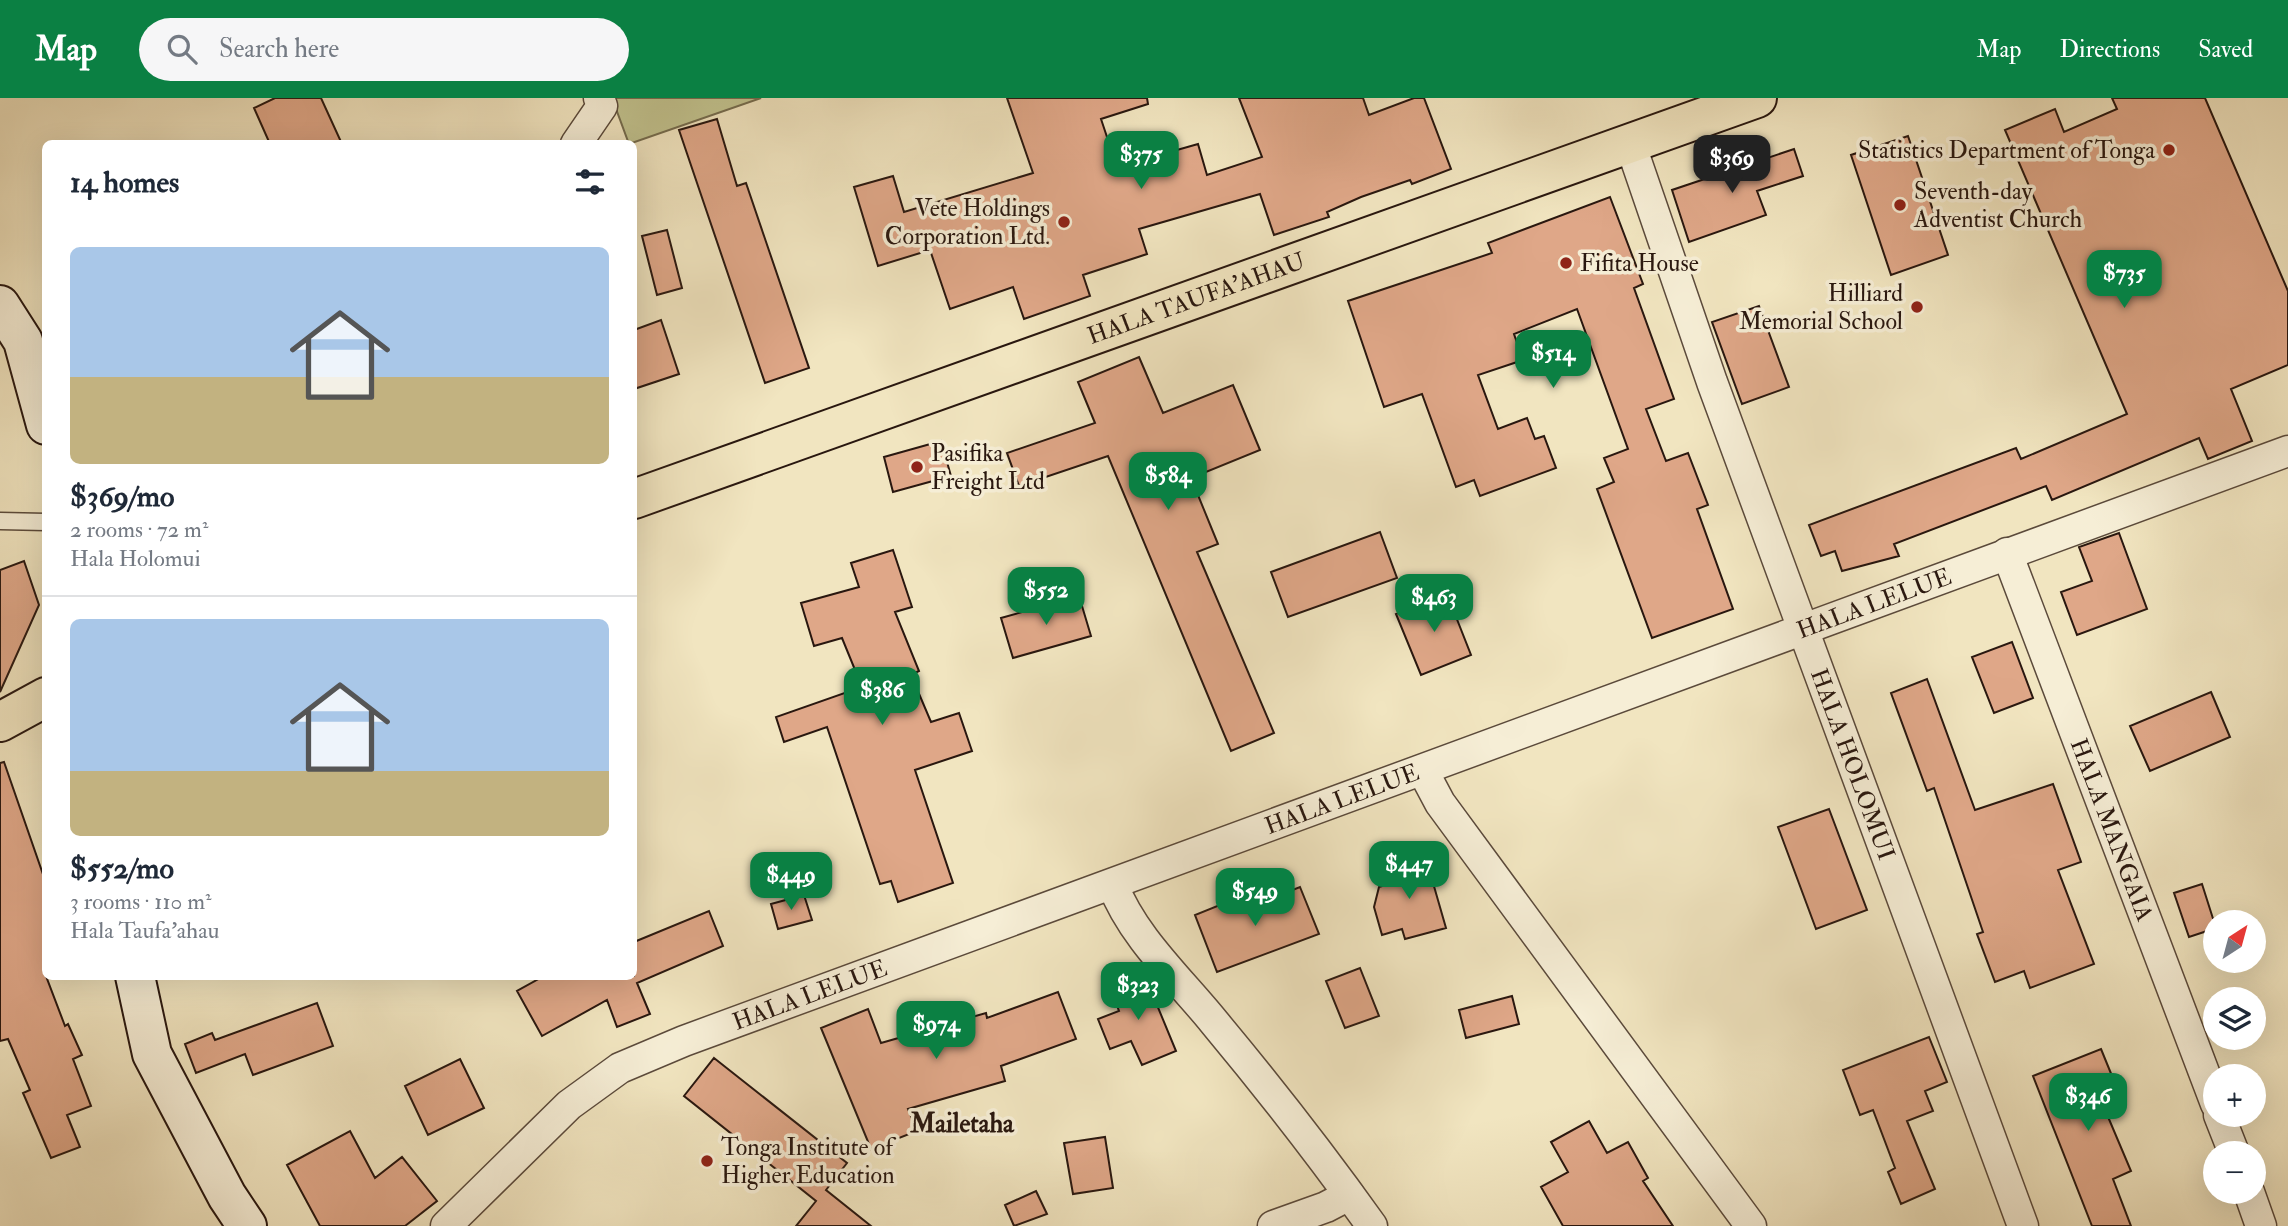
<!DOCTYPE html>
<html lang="en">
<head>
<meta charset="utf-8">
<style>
	body { margin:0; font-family:"IM FELL Double Pica",serif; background:#f6f6f7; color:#1f2937; height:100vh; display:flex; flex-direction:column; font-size:26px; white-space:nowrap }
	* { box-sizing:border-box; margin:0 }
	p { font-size:23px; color:#747a83 }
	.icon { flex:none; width:38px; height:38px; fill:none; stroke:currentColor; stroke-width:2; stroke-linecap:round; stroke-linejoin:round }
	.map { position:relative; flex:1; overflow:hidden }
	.sheet { position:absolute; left:42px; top:42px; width:595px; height:840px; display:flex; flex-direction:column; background:#fff; border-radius:10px; box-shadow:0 7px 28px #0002 }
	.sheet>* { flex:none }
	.needle { width:46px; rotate:36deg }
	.controls { position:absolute; left:2203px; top:812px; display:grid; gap:14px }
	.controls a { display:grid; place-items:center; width:63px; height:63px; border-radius:50%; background:#fff; box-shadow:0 7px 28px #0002; font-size:35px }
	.price { position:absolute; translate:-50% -60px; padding:0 16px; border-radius:14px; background:#0b8043; color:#fff; font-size:23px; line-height:46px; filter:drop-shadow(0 2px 4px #0008) }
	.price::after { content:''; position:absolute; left:50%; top:42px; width:21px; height:16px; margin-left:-10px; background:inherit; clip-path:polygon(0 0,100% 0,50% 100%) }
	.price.active { background:#222; color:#fff }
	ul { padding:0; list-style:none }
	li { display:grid; align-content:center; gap:14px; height:371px; padding:0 28px }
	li+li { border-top:2px solid #e0e1e3 }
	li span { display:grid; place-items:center; height:217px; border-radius:10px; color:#555 }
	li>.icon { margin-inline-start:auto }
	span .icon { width:126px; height:126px; fill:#fffc; stroke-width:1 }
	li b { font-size:30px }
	h2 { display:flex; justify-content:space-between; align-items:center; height:84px; padding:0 28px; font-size:30px }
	header { display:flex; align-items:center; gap:42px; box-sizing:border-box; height:98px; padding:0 35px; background:#0b8043; color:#fff }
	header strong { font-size:33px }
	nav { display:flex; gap:38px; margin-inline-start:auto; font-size:24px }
	.search { width:490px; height:63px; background:#f6f6f7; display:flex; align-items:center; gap:18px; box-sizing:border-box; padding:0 24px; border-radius:38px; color:#747a83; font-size:26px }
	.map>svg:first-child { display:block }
	.green { fill:#c1c28e; stroke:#756c4e; stroke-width:2 }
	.building { fill:#dfa788; stroke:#29170f; stroke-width:2 }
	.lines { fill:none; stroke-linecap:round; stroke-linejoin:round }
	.lane-casing { stroke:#5b4a3b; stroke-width:19 }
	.street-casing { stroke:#5b4a3b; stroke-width:33 }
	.secondary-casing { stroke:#29170f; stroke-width:42 }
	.primary-casing { stroke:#29170f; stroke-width:42 }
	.lane { stroke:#f6eed6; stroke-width:16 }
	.street { stroke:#f6eed6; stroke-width:30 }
	.secondary { stroke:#f6eed6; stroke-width:38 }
	.primary { stroke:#f1e5c0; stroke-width:38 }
	.poi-dot { fill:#8f2418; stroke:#f6eed6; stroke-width:2.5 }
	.labels { text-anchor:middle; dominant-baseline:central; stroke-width:7; stroke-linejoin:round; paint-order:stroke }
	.poi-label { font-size:24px; fill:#29170f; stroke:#f6eed6; text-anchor:start }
	.street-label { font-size:24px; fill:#29170f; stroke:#f6eed6 }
	.neighbourhood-label { font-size:26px; font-weight:bold; fill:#29170f; stroke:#f6eed6 }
</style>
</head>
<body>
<header>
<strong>Map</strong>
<div class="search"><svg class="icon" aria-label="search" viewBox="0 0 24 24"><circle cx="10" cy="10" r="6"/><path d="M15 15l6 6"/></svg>Search here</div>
<nav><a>Map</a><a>Directions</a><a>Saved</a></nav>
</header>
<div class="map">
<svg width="2288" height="1128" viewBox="0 0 2288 1128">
	<rect width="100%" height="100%" fill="#f1e5c0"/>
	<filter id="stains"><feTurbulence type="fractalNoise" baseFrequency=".00286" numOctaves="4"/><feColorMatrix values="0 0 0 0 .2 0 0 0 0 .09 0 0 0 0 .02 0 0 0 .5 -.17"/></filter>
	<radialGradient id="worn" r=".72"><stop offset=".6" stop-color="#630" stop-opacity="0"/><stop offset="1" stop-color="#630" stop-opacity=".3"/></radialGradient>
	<path class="green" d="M612,0H761L629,46Z"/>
	<path class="building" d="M275,0H321L342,46H270L254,10Z
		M1007,0H1147L1148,6L1101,21L1117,69L1198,46L1207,77L1262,59L1239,0H1363L1369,17L1414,0H1424L1451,71L1412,86L1410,82L1361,99L1327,114L1329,119L1274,137L1260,96L1139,131L1147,156L1083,177L1090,198L1024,221L1013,189L950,211L930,152L878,168L854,89L893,78L904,114L1033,75Z
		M2112,0H2205L2288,193V267L2231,291L2252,343L2208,361L2199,340L2052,402L2046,388L1894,446L1899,458L1842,473L1835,453L1821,458L1809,427L2016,350L2021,361L2127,316L2005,32L2055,11L2064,34L2117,11Z
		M717,21L737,88L746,85L809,270L765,285L679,32Z
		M1908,38L1948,157L1891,177L1851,57Z
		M1794,51L1803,78L1757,93L1766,117L1689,144L1672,92Z
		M1610,99L1643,186L1634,190L1674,301L1646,311L1666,363L1688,355L1708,407L1697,411L1733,511L1652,540L1597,391L1614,384L1604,360L1628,351L1577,211L1514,236L1523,262L1478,277L1498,331L1527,320L1535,341L1544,338L1556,370L1480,398L1474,382L1456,389L1422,296L1384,309L1348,203L1492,155L1488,145Z
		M667,132L682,190L657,197L642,138Z
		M1759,208L1789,289L1742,306L1712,224Z
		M661,222L679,276L634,291V232Z
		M1139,259L1163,315L1233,287L1260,352L1191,380L1218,446L1197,454L1274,635L1231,653L1108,358L1019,388L1007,355L1095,325L1078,284Z
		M941,343L951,378L893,394L884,359Z
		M1380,434L1397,480L1288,519L1271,474Z
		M2119,435L2147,511L2077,537L2061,494L2092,483L2079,449Z
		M893,452L912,509L895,514L919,573L911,577L931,624L959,615L972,653L915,672L953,785L898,804L891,783L880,786L827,629L784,644L776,619L862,589L842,540L814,548L801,505L859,489L851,465Z
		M24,463L39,507L0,594V472Z
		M1447,496L1471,557L1421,577L1396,516Z
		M1079,498L1091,538L1013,560L1001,520Z
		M2012,544L2033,600L1994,615L1972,559Z
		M1927,581L1975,712L2053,686L2081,764L2058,772L2094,866L2030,890L2024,873L1995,884L1977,836L1983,834L1934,690L1927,693L1891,595Z
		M2211,594L2230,639L2150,673L2130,628Z
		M4,664L46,785V878L65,928L68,926L82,957L73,961L91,1008L67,1017L80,1049L51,1060L23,995L30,992L8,941L0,943V665Z
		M1829,711L1867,812L1816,831L1778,729Z
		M1425,757L1446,830L1405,841L1402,831L1382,837L1374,809L1379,789L1395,784L1390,767Z
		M2202,786L2216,830L2189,839L2174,795Z
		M1300,789L1319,836L1217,874L1195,817L1242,798L1247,810Z
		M804,797L812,822L778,831L771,806Z
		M709,813L723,848L637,885L650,916L617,929L607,902L542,938L517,893L544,878H634V844Z
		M1360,870L1379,918L1345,930L1326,883Z
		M1145,878L1176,953L1142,967L1131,943L1110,951L1098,921L1119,913L1111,892Z
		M1058,894L1076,941L1001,968L1005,983L908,1011L917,1033L871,1051L821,930L868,911L881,945L986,915L987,920Z
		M1512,898L1519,926L1466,940L1459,912Z
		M317,905L333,948L253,977L245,956L196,975L185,946L212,935L215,942Z
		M1929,939L1947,984L1925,993L1933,1013L1907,1023L1935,1091L1901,1106L1888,1074L1895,1070L1873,1012L1860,1017L1843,972Z
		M2101,951L2121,1000L2103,1007L2131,1073L2113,1081L2131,1128H2092L2033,978Z
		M714,960L847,1065L826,1092L871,1128H796L816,1103L684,998Z
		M460,961L484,1010L428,1037L405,988Z
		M1589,1023L1607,1055L1628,1044L1648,1080L1643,1083L1673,1128H1563L1541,1089L1568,1074L1551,1044Z
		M350,1033L375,1080L402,1059L437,1103L405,1128H320L287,1067Z
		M1105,1039L1113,1090L1073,1096L1064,1045Z
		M1036,1093L1047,1116L1014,1128L1005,1107Z"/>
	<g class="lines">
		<defs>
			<path id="lane" d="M0,423L46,424"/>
			<g id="street">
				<path id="s1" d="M1630,45L1712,284L2023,1128"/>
				<path d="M576,46L602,8L599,0"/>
				<path id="s2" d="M2007,455L2216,1006"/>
				<path d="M1423,673L1440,705L1751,1128"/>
				<path d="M1113,787C1132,838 1180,882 1214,924C1269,990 1322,1058 1372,1128"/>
				<path d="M2219,1017L2234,1055"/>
				<path d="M2249,1094L2261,1128"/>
				<path id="s3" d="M446,1128L569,1007L620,970L684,943L2288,353"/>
				<path d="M1273,1128L1326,1109L1349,1097"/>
			</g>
			<path id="secondary" d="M0,207L23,243L46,327
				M135,878L152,956L227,1098L247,1128"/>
			<g id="primary">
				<path id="s4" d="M634,401L1757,0"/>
				<path d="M0,624L46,599"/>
			</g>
		</defs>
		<use href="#lane" class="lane-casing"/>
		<use href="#street" class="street-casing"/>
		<use href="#secondary" class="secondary-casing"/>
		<use href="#primary" class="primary-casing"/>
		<use href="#lane" class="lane"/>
		<use href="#street" class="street"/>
		<use href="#secondary" class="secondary"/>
		<use href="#primary" class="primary"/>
	</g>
	<g class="poi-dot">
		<circle cx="2169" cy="52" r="7"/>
		<circle cx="1900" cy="107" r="7"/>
		<circle cx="1064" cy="124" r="7"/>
		<circle cx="1566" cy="165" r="7"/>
		<circle cx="1917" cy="209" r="7"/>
		<circle cx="917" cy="369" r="7"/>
		<circle cx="707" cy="1063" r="7"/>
	</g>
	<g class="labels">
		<g class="poi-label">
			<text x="2155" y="52" text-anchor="end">Statistics Department of Tonga</text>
			<text x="1914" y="93">Seventh-day<tspan x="1914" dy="28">Adventist Church</tspan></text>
			<text x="1050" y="110" text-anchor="end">Vete Holdings<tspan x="1050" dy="28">Corporation Ltd.</tspan></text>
			<text x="1580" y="165">Fifita House</text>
			<text x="1903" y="195" text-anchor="end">Hilliard<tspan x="1903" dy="28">Memorial School</tspan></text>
			<text x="931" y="355">Pasifika<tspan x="931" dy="28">Freight Ltd</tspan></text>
			<text x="721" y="1049">Tonga Institute of<tspan x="721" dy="28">Higher Education</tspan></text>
		</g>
		<g class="street-label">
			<text stroke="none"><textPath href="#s4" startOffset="597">HALA TAUFA'AHAU</textPath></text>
			<text stroke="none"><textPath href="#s3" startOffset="1573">HALA LELUE</textPath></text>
			<text stroke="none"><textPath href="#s1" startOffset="660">HALA HOLOMUI</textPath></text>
			<text stroke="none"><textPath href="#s3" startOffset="1006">HALA LELUE</textPath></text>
			<text stroke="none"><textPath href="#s2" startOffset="296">HALA MANGAIA</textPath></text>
			<text stroke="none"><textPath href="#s3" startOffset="439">HALA LELUE</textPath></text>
		</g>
		<g class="neighbourhood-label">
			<text x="962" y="1026">Mailetaha</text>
		</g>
	</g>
	<rect width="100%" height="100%" filter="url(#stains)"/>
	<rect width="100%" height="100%" fill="url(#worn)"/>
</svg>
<div class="controls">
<a><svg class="needle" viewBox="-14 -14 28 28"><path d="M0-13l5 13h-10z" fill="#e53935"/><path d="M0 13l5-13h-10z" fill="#747a83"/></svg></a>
<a><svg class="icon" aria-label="layers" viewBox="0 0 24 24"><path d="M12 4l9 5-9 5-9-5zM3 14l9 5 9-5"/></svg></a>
<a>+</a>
<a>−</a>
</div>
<b class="price" style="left:1141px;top:93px">$375</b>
<b class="price active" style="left:1732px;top:97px">$369</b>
<b class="price" style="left:2124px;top:212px">$735</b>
<b class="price" style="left:1553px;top:292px">$514</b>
<b class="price" style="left:1168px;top:414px">$584</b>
<b class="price" style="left:1046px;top:529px">$552</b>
<b class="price" style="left:1434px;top:536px">$463</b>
<b class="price" style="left:882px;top:629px">$386</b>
<b class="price" style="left:1409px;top:803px">$447</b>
<b class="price" style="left:791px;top:814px">$449</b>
<b class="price" style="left:1255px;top:830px">$549</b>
<b class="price" style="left:1138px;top:924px">$323</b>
<b class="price" style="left:936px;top:963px">$974</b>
<b class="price" style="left:2088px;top:1035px">$346</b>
<section class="sheet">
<h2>14 homes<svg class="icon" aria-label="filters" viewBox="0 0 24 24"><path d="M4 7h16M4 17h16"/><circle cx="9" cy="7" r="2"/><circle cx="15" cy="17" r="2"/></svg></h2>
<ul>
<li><span style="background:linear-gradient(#a9c7e8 60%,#c2b280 0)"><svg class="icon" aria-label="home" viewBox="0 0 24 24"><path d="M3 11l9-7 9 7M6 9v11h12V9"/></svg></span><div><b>$369/mo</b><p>2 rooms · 72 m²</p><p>Hala Holomui</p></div></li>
<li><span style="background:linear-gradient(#a9c7e8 70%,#c2b280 0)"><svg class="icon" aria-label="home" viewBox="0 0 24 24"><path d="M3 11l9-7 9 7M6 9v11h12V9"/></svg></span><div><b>$552/mo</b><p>3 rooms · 110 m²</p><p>Hala Taufa'ahau</p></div></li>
</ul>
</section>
</div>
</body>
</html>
